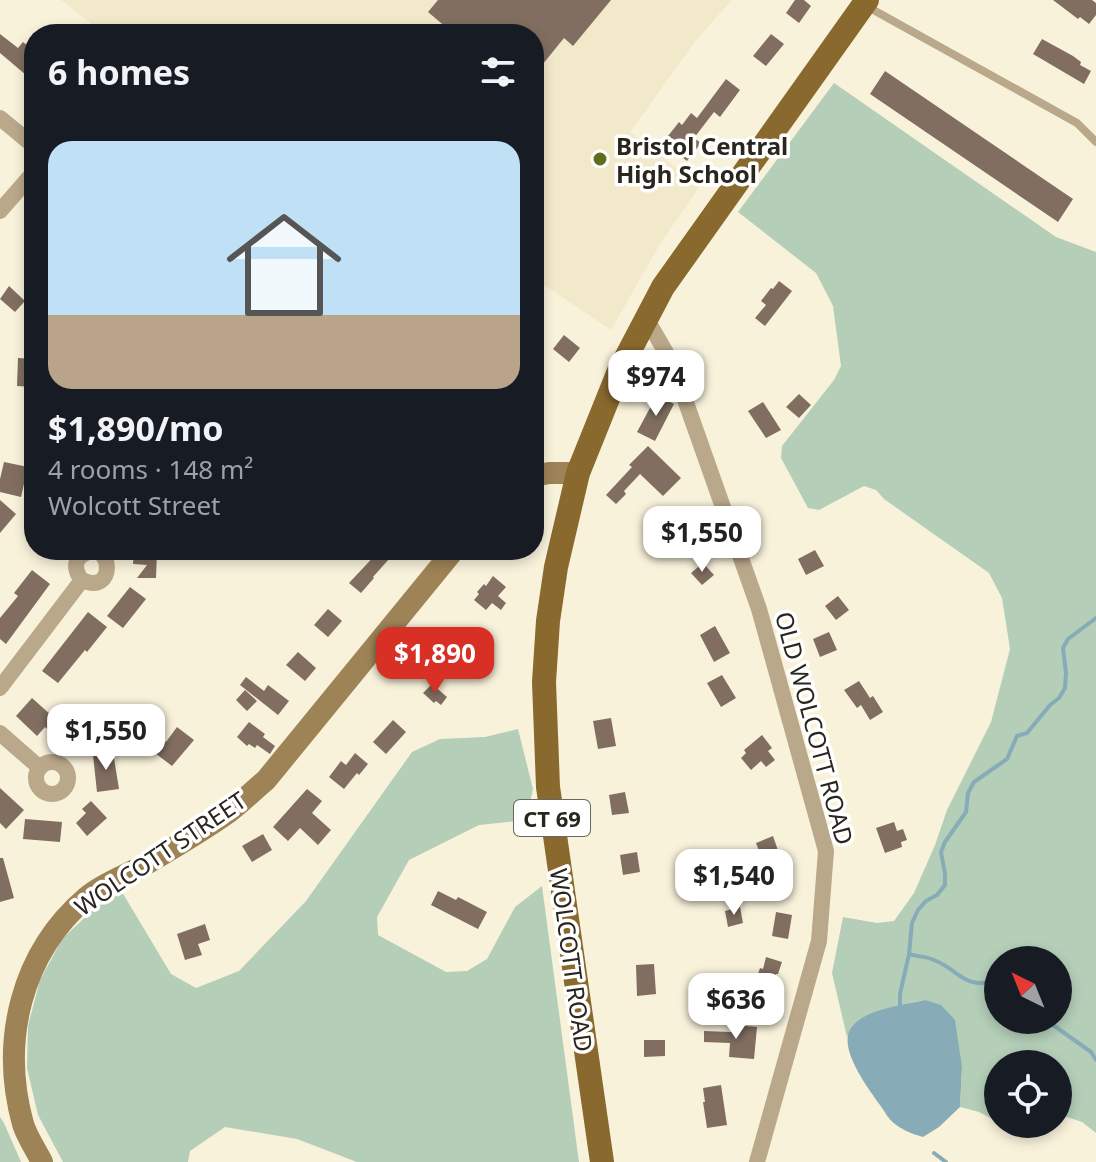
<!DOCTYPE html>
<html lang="en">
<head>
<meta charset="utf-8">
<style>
	body { margin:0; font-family:"Noto Sans",sans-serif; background:#20242c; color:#f1f3f6; height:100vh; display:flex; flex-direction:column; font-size:30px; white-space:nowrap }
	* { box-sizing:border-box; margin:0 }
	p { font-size:26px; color:#9ea1a6 }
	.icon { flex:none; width:44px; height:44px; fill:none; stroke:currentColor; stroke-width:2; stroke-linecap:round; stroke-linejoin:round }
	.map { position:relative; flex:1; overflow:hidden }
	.panel { position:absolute; left:24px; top:24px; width:520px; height:536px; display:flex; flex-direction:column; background:#171b24; border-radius:32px; box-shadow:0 4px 12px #0003 }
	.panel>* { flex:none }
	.needle { width:52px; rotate:317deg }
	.fabs { position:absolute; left:984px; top:946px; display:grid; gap:16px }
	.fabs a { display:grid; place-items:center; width:88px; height:88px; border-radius:50%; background:#171b24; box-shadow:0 4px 12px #0003; font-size:40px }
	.price { position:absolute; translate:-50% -68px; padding:0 18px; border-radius:16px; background:#fff; color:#222; font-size:26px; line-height:52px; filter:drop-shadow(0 2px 4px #0008) }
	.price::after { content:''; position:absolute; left:50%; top:48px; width:24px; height:18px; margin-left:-12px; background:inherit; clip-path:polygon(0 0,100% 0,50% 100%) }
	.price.current { background:#d93025; color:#fff }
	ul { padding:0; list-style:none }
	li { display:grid; align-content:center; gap:16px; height:424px; padding:0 24px }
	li+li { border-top:2px solid #363941 }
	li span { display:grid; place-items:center; height:248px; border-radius:24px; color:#555 }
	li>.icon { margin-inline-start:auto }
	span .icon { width:144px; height:144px; fill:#fffc; stroke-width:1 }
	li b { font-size:34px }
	h2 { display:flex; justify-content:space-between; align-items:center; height:96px; padding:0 24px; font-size:34px }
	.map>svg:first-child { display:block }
	.built { fill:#f2e8ca }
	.green { fill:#b4ceb8; fill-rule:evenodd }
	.water { fill:#87acb7 }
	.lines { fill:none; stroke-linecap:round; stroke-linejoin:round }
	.stream { stroke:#87acb7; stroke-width:4 }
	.building { fill:#816e61 }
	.lane { stroke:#b9a88a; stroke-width:8 }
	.street { stroke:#b9a88a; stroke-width:16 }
	.secondary { stroke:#9d8356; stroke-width:22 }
	.primary { stroke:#89692d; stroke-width:24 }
	.poi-dot { fill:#5f6f1b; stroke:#fff; stroke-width:3 }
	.labels { text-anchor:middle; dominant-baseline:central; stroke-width:7; stroke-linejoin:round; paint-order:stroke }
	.shield { fill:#fff; stroke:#696762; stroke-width:2 }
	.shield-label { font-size:22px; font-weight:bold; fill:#29261e }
	.poi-label { font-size:24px; font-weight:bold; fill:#29261e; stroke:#fff; text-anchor:start }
	.street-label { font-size:24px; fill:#29261e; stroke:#fff }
</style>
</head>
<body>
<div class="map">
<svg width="1096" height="1162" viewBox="0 0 1096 1162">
	<rect width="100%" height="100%" fill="#f9f2db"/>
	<path class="built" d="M61,0H732L697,39L630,132L700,186L660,244L611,330L534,278V34H104Z"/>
	<path class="green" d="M834,83L1056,237L1096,252V1133L1082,1122L1058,1114V1064H998V1122L979,1112L960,1107L962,1067L925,1000C900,1005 858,1011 847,1037L832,973L843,917L877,923L894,921L914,893L935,845L947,810L991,722L1010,649L1002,598L989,573L884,499L876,490L864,486L819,510L808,508L781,458L782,446L834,380L841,366L833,306L816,273L738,212ZM998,960H1058V1020H998Z
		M518,729L533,789L526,820L479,825L409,860L377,917L378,935L446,972L467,971L487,959L515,907L542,886L579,1162H357L297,1139L225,1127L190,1151L188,1162H63L38,1115L27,1068L28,1026L40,980L62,939L94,909L122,892L171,974L196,988L239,971L306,901L412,752L440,739L485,737Z
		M0,1117L4,1123L21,1162H0Z"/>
	<path class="water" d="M925,1000L941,1005L955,1020L962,1067L960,1107L939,1127L923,1137C913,1134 904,1131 895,1124C889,1120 885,1112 880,1105C869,1089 837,1048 851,1028C864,1009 903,1005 925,1000Z"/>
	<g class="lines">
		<path class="stream" d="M909,954C918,957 926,956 934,960C963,972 961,989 998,981
			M900,1011V994L909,954L912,923L918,910L926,901L937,895L945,885V874L941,852L945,842L966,812L968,793L974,782L1007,759L1017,736L1027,733L1050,705L1059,698L1065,688L1066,673L1063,648L1068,639L1096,618
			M1046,1020L1091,1052L1096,1060
			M934,1153L946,1162"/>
	</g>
	<path class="building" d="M438,0H611L573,46L564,38L534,75V34H471L463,28L458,34H454L428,12Z
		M795,0H804L811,6L799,23L786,13Z
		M1053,0H1092L1096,3V15L1089,24L1080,17L1078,19Z
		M0,34L18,48L23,42L34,51V65L26,75L0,53Z
		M771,34L784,44L766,66L753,56Z
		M1042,39L1073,56L1081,62L1080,65L1091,71L1084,84L1033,54Z
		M885,71L1073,199L1058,222L870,94Z
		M726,79L740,90L720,117L714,112L694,138L701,143L687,161L674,151L679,144L668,136L679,122L682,125L691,113L697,118Z
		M779,281L792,291L765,326L755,318L766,305L761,301L771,288L773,289Z
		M9,286L25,301L15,312L0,299Z
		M564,335L580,348L569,362L553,349Z
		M18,358L34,359V387L17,386Z
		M799,394L811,405L799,418L786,407Z
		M657,395L674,404L655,441L637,432Z
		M763,402L781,430L766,438L748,411Z
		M648,446L681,478L663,496L640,474L624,491L626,494L616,504L606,495L632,467L629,465Z
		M4,462L28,467L21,497L0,492V479Z
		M0,500L16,514L0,533Z
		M650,515L667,532L678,520L691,533L672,552L643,523Z
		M134,550L157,551L156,578H137L147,565L133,564Z
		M380,550H397L373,577L374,578L361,593L349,583Z
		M815,550L824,566L806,575L798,559Z
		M703,563L714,575L702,585L691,573Z
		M32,570L50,584L6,644L0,639V618L18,596L14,593Z
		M493,576L506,587L498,596L506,603L501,610L492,603L486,610L474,600L479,594L477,592L484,584L486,586Z
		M130,587L146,599L123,628L107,616Z
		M838,596L849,610L836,620L825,606Z
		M328,609L342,621L328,637L314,625Z
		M88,612L107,627L87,652L85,650L58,683L42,671Z
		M715,626L730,653L714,662L700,635Z
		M829,632L837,650L820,657L813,639Z
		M298,652L316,668L305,681L286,665Z
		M427,657L446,673L436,685L418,669Z
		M722,675L736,698L721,707L707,683Z
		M246,677L264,691L268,685L289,701L278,715L240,685Z
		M859,681L870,698L873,696L883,712L870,720L861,705L857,708L844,690Z
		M432,684L447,697L441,705L436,701L434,703L423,693Z
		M245,690L257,701L247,711L236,700Z
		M32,698L61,724L69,715L88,731L76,745L65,736L61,741L45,727L37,736L16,716Z
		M611,718L616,746L598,749L593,721Z
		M393,720L406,732L386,754L373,742Z
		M249,722L265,734L263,737L275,746L270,754L257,745L255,748L249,744L247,746L237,737Z
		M177,727L194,740L172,766L151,750L160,737L166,742Z
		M762,735L772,748L768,751L775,760L766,767L761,761L751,770L741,758L746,753L744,750Z
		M113,752L119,789L97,792L93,755Z
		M355,753L368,764L359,775L357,773L344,789L329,777L341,761L346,765Z
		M0,788L24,810L6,829L0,823Z
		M307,789L322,801L312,813L331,830L318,845L300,828L288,841L273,827Z
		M625,792L629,813L612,815L609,795Z
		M91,801L107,818L87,836L76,823L86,813L82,809Z
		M25,819L62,822L60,842L23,839Z
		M894,822L897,831L903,829L907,840L901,842L902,847L885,853L876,828Z
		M263,834L272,850L252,862L242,846Z
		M773,836L781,859L769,864L766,857L762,859L756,843Z
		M637,852L640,872L623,875L620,855Z
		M0,858H3L14,898L0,902Z
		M438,891L456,900L458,897L487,912L478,929L431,905Z
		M740,907L743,923L728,927L725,911Z
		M776,912L792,915L788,939L772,936Z
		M205,924L210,940L198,944L202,955L185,960L177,934Z
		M766,957L782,962L778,974H776L768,997L752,992L760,968L763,969Z
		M654,964L656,994L637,996L636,965Z
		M732,1025L757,1027L754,1059L729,1057L730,1043L704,1042V1031L731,1032Z
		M644,1040H665V1056L644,1057Z
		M721,1085L727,1125L707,1128L703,1102H705L703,1088Z"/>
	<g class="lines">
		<path class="lane" d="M868,7L1077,123L1096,142"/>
		<path class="street" d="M0,118L34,146
			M0,211L34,172
			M646,318L672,363L759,609L826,851L819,941L757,1162
			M0,688L82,580C116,596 113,541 86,553C73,558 74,571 82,580
			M0,733L40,768
			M36 778a16 16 0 1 1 32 0a16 16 0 1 1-32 0Z"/>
		<path class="secondary" d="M534,476L549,473H578
			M42,1162C36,1150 27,1137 23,1124C0,1041 21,953 87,897C102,884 124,876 141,867C170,850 201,832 229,812C242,802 254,790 266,780L454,550"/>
		<path class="primary" d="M602,1162L548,787L544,682L548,621L556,567L578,473L619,371L663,287L867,0"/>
	</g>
	<circle class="poi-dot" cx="600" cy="159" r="8"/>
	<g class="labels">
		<rect class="shield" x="514" y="800" width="76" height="36" rx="6"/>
		<g class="shield-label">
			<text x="552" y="818">CT 69</text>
		</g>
		<g class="poi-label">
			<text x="616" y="145">Bristol Central<tspan x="616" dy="28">High School</tspan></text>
		</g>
		<g class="street-label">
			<text transform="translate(815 728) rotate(75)">OLD WOLCOTT ROAD</text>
			<text transform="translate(160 853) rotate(-34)">WOLCOTT STREET</text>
			<text transform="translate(572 960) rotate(82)">WOLCOTT ROAD</text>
		</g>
	</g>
</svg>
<div class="fabs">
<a><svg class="needle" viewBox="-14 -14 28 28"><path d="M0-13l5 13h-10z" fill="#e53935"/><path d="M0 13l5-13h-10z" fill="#9ea1a6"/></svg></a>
<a><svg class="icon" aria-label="locate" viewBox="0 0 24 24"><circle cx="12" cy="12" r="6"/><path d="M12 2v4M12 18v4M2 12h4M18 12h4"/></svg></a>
</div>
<b class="price" style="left:656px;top:418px">$974</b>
<b class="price" style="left:702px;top:574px">$1,550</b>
<b class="price current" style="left:435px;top:695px">$1,890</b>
<b class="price" style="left:106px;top:772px">$1,550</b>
<b class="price" style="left:734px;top:917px">$1,540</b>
<b class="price" style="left:736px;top:1041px">$636</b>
<section class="panel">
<h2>6 homes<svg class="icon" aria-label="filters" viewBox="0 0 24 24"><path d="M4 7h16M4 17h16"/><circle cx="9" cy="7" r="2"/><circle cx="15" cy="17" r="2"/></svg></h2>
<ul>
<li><span style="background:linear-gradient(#bfe0f5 70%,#b9a48a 0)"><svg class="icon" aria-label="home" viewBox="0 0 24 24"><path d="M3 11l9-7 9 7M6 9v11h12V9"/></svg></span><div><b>$1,890/mo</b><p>4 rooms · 148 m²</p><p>Wolcott Street</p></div></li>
</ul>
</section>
</div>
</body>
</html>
